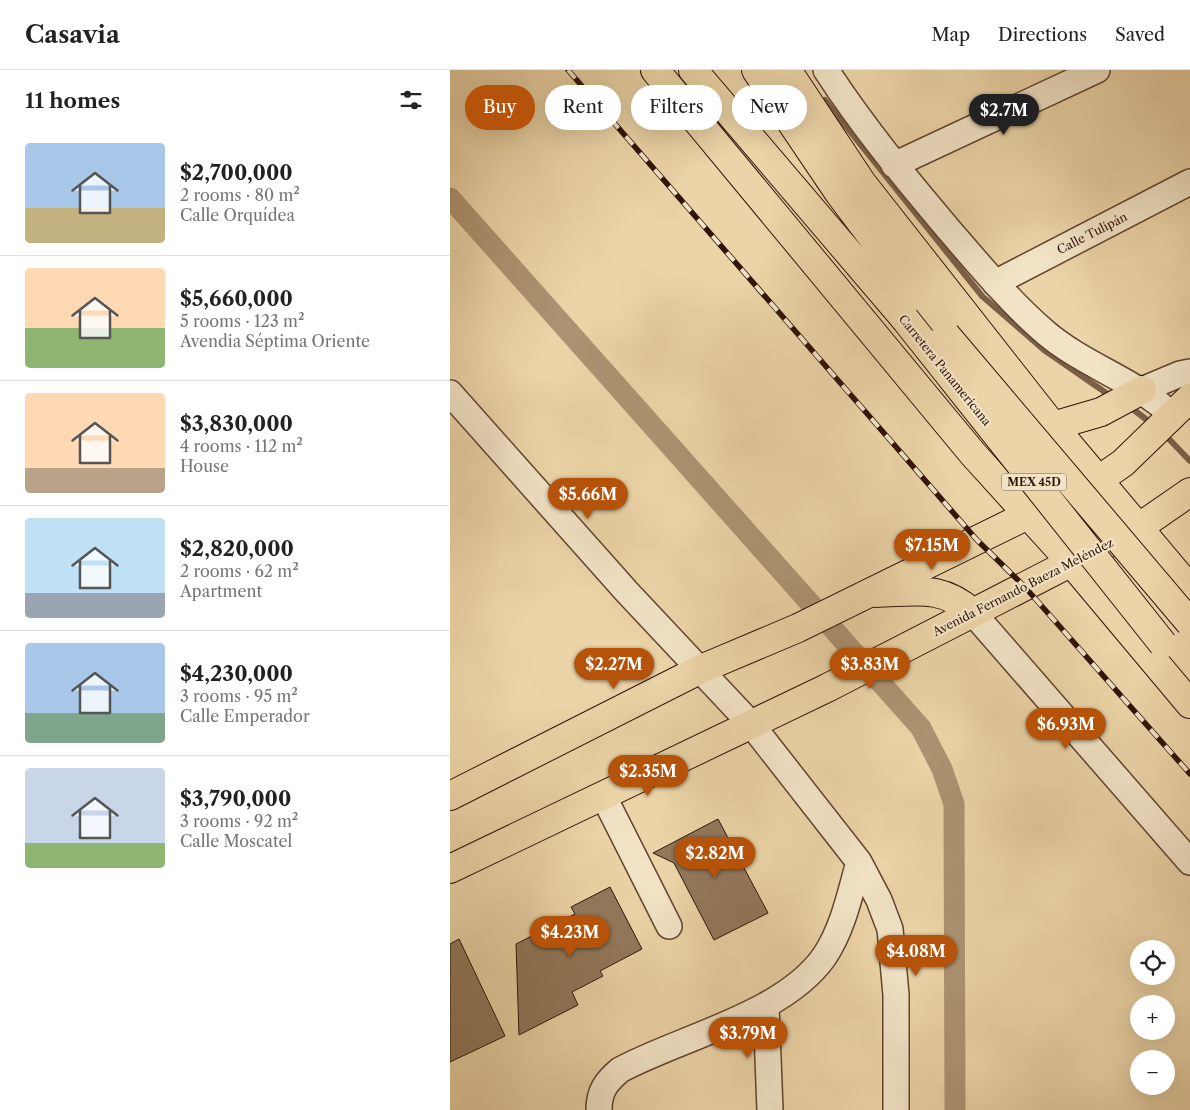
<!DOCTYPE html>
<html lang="en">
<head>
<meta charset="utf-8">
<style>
	body { margin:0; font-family:"Libre Caslon Text",serif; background:#f2f2f2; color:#222; height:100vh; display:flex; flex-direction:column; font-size:19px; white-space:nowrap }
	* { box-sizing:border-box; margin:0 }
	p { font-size:16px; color:#767676 }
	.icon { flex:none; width:28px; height:28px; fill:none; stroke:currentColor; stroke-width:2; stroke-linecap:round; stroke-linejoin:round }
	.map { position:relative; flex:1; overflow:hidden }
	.side { display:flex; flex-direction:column; background:#fff; width:450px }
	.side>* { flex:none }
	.hud { position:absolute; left:15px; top:15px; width:475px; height:45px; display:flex; gap:10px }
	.tools { position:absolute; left:680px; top:870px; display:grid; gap:10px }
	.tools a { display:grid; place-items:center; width:45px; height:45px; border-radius:50%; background:#fff; box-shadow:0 5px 20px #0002; font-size:25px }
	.price { position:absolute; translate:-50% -42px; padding:0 11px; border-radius:18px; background:#b45309; color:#fff; font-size:16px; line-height:32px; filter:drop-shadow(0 1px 2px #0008) }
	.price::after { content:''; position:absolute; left:50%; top:30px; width:15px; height:11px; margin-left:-8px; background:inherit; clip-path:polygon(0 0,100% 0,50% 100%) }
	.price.on { background:#222; color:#fff }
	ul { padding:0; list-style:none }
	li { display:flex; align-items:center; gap:15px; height:125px; padding:0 25px }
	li+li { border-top:1px solid #e0e0e0 }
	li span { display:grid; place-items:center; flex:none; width:140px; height:100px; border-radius:5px; color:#555 }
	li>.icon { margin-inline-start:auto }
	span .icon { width:60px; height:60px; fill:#fffc; stroke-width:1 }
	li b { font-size:21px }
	h2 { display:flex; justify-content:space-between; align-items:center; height:60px; padding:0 25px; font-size:21px }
	.chip { padding:0 18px; border-radius:22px; background:#fff; box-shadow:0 5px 20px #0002; font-size:18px; line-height:45px }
	.chip.on { background:#b45309; color:#fff }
	header { display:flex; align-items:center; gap:30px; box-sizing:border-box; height:70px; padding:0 25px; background:#fff; border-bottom:1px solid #e0e0e0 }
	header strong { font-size:24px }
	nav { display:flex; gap:28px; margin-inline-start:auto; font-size:18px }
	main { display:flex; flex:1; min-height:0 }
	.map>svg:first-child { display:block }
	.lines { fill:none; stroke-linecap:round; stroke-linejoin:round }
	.stream { stroke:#7b6047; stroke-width:6 }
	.canal { stroke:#ac9371; stroke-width:21 }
	.building { fill:#92785b; stroke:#311409 }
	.minor-casing { stroke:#604430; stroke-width:28 }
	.major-casing { stroke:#311409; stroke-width:30 }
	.highway-casing { stroke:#311409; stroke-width:30 }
	.minor { stroke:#f2e3c6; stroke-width:25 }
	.major { stroke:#ebd4a7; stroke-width:28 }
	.highway { stroke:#ebd4a7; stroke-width:28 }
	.rail-casing { stroke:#311409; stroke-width:5.5 }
	.rail { stroke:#f2e3c6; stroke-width:4; stroke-dasharray:11; stroke-linecap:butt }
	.highway-bridge-casing { stroke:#311409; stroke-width:30; stroke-linecap:butt }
	.highway-bridge { stroke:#ebd4a7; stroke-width:28 }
	.labels { text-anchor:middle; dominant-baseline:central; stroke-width:4.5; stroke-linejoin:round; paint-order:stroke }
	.shield { fill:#f2e3c6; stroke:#6b5242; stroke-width:1 }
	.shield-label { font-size:11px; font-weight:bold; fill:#311409 }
	.street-label { font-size:12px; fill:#311409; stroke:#f2e3c6 }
</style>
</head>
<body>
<header>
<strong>Casavia</strong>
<nav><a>Map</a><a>Directions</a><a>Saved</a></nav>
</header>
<main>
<section class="side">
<h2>11 homes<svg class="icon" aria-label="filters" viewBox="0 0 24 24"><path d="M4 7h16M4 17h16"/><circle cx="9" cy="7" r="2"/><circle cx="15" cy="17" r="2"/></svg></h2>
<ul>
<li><span style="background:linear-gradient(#a9c7e8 65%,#c2b280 0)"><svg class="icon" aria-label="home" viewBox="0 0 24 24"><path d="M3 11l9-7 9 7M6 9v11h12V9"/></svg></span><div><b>$2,700,000</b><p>2 rooms · 80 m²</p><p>Calle Orquídea</p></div></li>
<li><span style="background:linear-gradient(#ffd9b3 60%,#8fb573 0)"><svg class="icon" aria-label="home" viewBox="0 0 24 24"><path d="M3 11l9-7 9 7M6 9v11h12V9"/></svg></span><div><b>$5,660,000</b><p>5 rooms · 123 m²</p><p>Avendia Séptima Oriente</p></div></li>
<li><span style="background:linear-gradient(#ffd9b3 75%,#b9a48a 0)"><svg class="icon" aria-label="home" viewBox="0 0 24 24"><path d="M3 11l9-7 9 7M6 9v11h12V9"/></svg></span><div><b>$3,830,000</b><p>4 rooms · 112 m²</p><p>House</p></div></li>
<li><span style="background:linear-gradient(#bfe0f5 75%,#9aa5b1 0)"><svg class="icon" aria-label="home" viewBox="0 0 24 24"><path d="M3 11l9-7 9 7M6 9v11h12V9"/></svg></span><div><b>$2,820,000</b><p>2 rooms · 62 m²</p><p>Apartment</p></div></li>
<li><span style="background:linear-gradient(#a9c7e8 70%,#7fa58c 0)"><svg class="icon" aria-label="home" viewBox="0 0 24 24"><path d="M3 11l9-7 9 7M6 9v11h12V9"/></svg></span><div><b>$4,230,000</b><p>3 rooms · 95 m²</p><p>Calle Emperador</p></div></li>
<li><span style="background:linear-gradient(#c9d6e8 75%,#8fb573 0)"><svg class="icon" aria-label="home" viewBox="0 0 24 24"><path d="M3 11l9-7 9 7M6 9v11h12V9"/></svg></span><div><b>$3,790,000</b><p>3 rooms · 92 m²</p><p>Calle Moscatel</p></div></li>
</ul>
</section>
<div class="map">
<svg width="740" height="1040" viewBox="0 0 740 1040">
	<rect width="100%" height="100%" fill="#ebd4a7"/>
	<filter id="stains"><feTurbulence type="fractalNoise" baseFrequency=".004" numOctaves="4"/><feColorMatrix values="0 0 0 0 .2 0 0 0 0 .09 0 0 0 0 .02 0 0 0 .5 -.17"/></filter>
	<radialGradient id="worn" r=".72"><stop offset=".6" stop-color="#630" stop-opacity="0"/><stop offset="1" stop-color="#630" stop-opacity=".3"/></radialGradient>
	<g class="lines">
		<path class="stream" d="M375,30L532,226L594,280L662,327
			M684,340L697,350
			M720,370L740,391"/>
		<path class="canal" d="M0,128L471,658L492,699L504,734L505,1040"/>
	</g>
	<path class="building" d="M268,749L318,843L264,870L224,793L203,783Z
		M160,817L192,879L150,901L153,906L122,922L128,935L69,965L66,874L125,844L121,837Z
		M9,869L55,966L0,992V874Z"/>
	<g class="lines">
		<defs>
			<path id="minor" d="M376,0C413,57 456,109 500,161C531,197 561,233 596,263C635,296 685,310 722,345
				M444,95L647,0
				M545,213L740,112
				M692,320L730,304L740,302
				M0,323L177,522L301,654L409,792L429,830L440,859L446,925V1040
				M523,543L740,792
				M153,725L219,856
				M316,936L320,1040
				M149,1040C149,1021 156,1012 170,1000C231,967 333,945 374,887C393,859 400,824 409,792"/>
			<path id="major" d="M426,523C466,522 491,514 523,543
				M0,726L251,599L348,558L647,411L673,393L740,328
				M0,799L377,618L688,458L740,422"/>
			<path id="highway" d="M205,0L523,384L621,492L740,634
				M243,0L455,249
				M306,0L389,123L496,265
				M337,0L412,113L603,356L740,519
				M596,368L603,356L651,342L692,320"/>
		</defs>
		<use href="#minor" class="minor-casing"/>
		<use href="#major" class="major-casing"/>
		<use href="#highway" class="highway-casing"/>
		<use href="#minor" class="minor"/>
		<use href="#major" class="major"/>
		<use href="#highway" class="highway"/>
		<defs>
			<path id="rail" d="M118,0L527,470L574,516L740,704"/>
		</defs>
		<use href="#rail" class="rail-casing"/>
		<use href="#rail" class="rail"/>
		<defs>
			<path id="highway-bridge" d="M455,249L713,574
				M496,265L740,553"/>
		</defs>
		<use href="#highway-bridge" class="highway-bridge-casing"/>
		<use href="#highway-bridge" class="highway-bridge"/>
	</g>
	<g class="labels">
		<rect class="shield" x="551.5" y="403.5" width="65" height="17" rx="4"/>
		<g class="shield-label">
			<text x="584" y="412">MEX 45D</text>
		</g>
		<g class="street-label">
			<text transform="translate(642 163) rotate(-27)">Calle Tulipán</text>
			<text transform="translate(495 300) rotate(51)">Carretera Panamericana</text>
			<text transform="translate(573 517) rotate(-27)">Avenida Fernando Baeza Meléndez</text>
		</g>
	</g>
	<rect width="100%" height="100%" filter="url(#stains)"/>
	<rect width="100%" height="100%" fill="url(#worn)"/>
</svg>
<div class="tools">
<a><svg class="icon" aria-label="locate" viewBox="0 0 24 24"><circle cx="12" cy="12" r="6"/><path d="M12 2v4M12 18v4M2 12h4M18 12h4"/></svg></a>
<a>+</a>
<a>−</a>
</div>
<b class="price on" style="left:554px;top:66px">$2.7M</b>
<b class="price" style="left:138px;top:450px">$5.66M</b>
<b class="price" style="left:482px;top:501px">$7.15M</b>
<b class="price" style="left:164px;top:620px">$2.27M</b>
<b class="price" style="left:420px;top:620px">$3.83M</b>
<b class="price" style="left:616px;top:680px">$6.93M</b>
<b class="price" style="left:198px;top:727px">$2.35M</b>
<b class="price" style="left:265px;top:809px">$2.82M</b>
<b class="price" style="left:120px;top:888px">$4.23M</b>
<b class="price" style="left:466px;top:907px">$4.08M</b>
<b class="price" style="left:298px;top:989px">$3.79M</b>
<div class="hud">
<a class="chip on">Buy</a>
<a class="chip">Rent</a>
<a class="chip">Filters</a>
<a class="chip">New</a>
</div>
</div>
</main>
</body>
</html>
